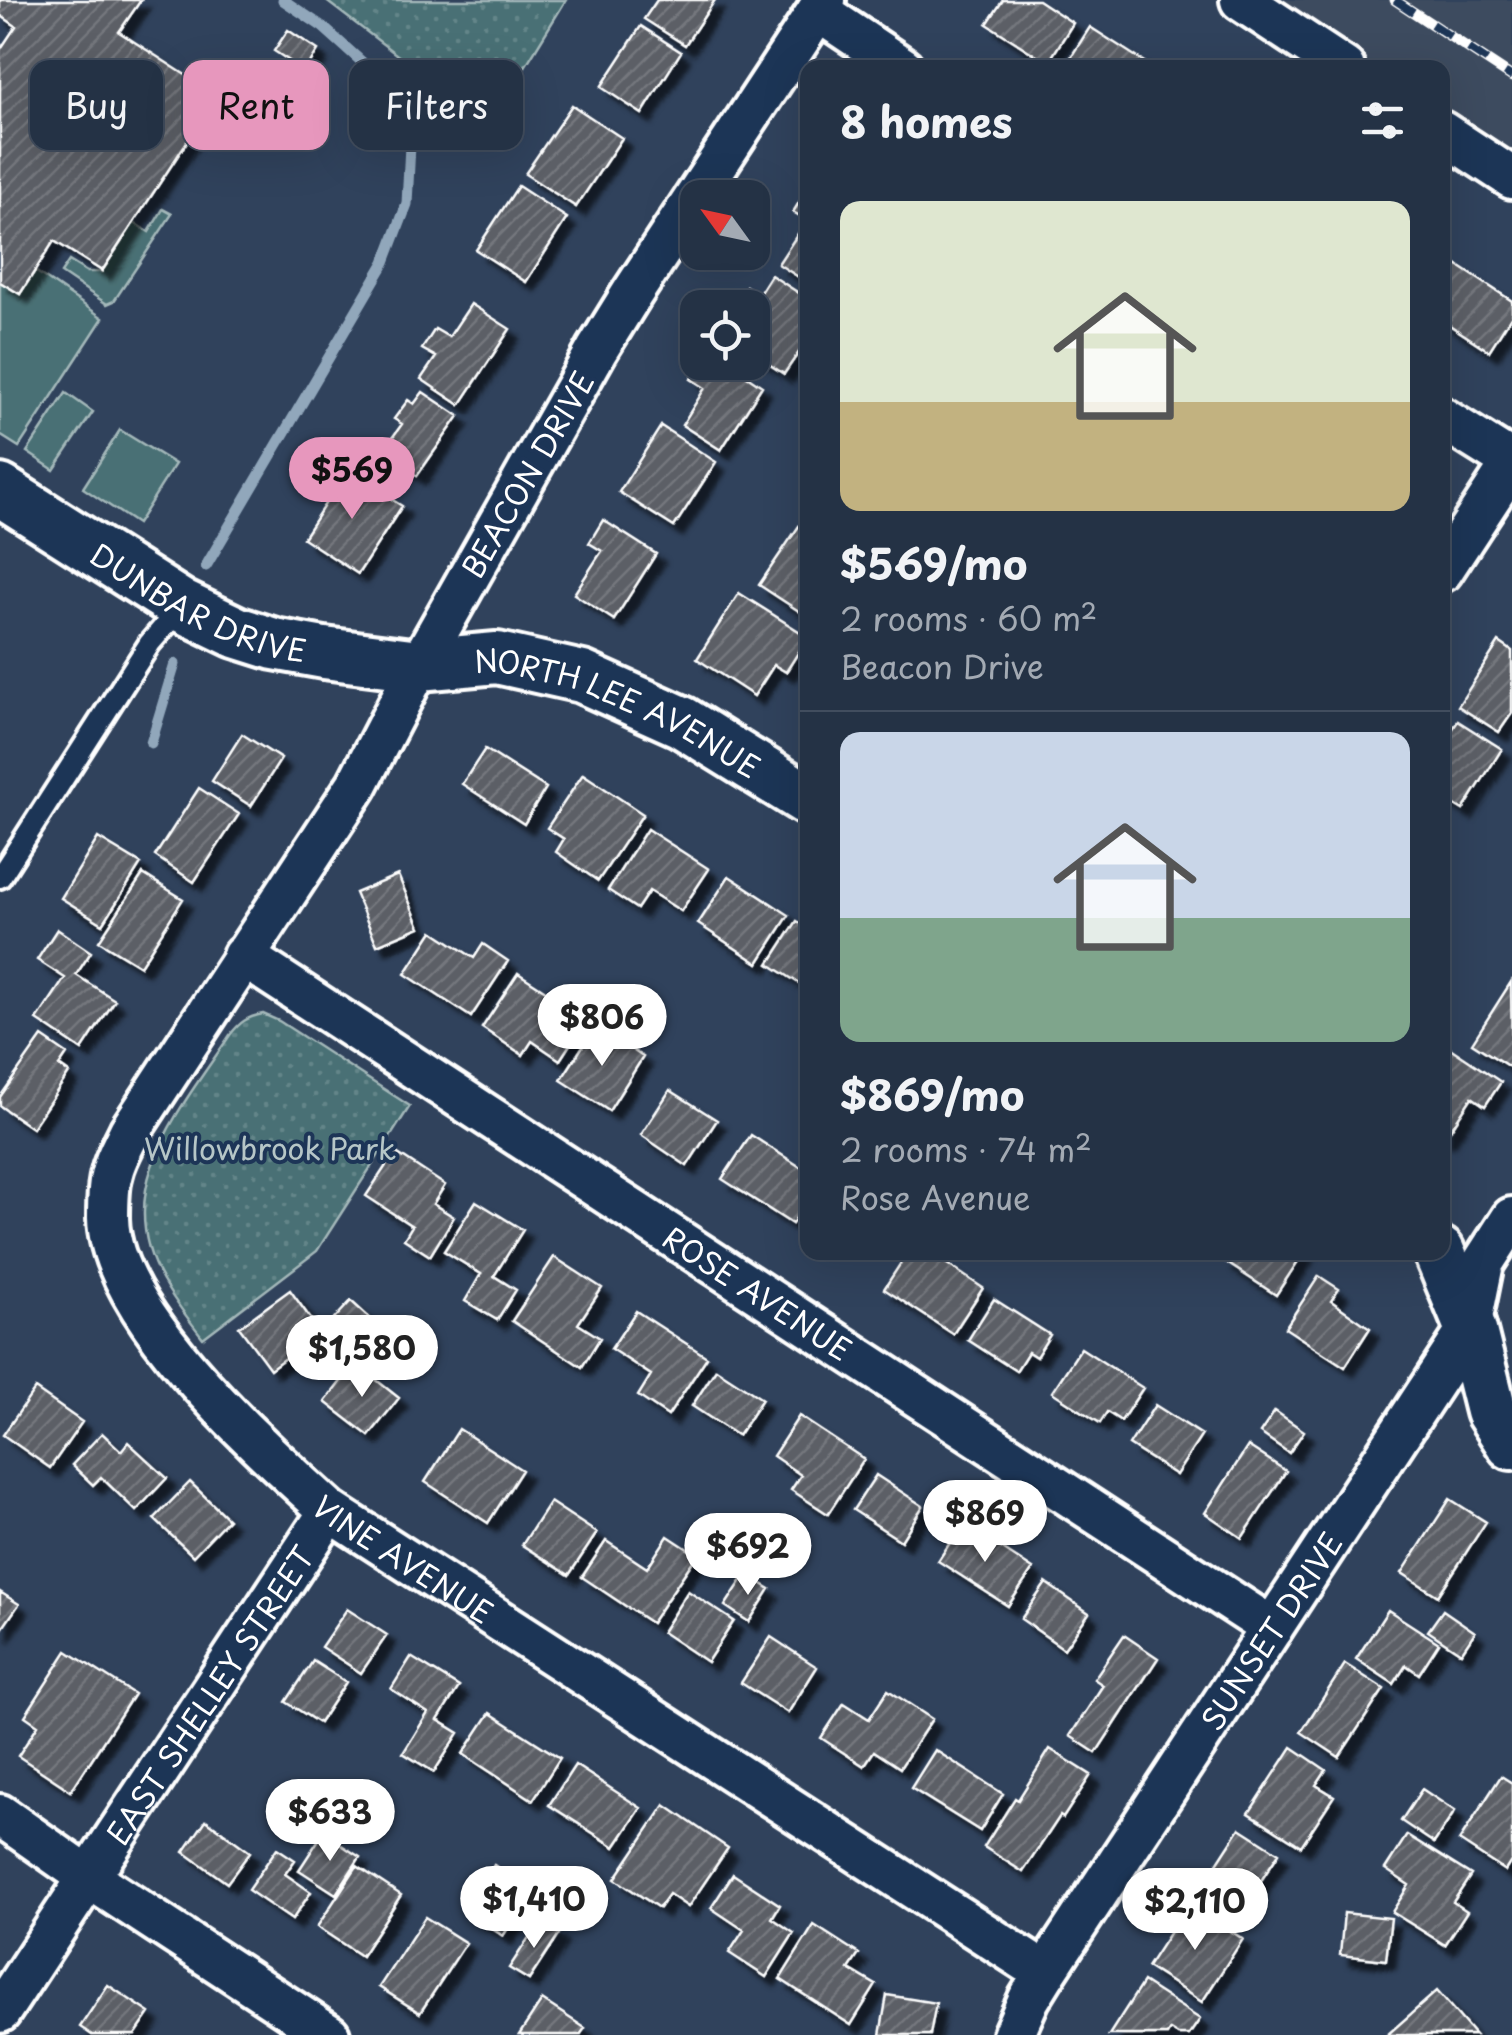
<!DOCTYPE html>
<html lang="en">
<head>
<meta charset="utf-8">
<style>
	body { margin:0; font-family:"Playpen Sans",sans-serif; background:#2c3a4c; color:#f1f3f6; height:100vh; display:flex; flex-direction:column; font-size:38px; white-space:nowrap }
	* { box-sizing:border-box; margin:0 }
	p { font-size:32px; color:#a3aab3 }
	.icon { flex:none; width:55px; height:55px; fill:none; stroke:currentColor; stroke-width:2; stroke-linecap:round; stroke-linejoin:round }
	.map { position:relative; flex:1; overflow:hidden }
	.details { position:absolute; left:800px; top:60px; width:650px; height:1200px; display:flex; flex-direction:column; background:#243245; border-radius:20px; box-shadow:0 10px 40px #0002,0 0 0 2px #414d5e }
	.details>* { flex:none }
	.guide { position:absolute; left:30px; top:60px; width:620px; height:90px; display:flex; gap:20px }
	.needle { width:65px; rotate:303deg }
	.buttons { position:absolute; left:680px; top:180px; display:grid; gap:20px }
	.buttons a { display:grid; place-items:center; width:90px; height:90px; border-radius:20px; background:#243245; box-shadow:0 10px 40px #0002,0 0 0 2px #414d5e; font-size:50px }
	.price { position:absolute; translate:-50% -85px; padding:0 22px; border-radius:35px; background:#fff; color:#222; font-size:32px; line-height:65px; filter:drop-shadow(0 2px 5px #0008) }
	.price::after { content:''; position:absolute; left:50%; top:60px; width:30px; height:22px; margin-left:-15px; background:inherit; clip-path:polygon(0 0,100% 0,50% 100%) }
	.price.current { background:#e797bd; color:#111 }
	ul { padding:0; list-style:none }
	li { display:grid; align-content:center; gap:20px; height:530px; padding:0 40px }
	li+li { border-top:2px solid #414d5e }
	li span { display:grid; place-items:center; height:310px; border-radius:20px; color:#555 }
	li>.icon { margin-inline-start:auto }
	span .icon { width:180px; height:180px; fill:#fffc; stroke-width:1 }
	li b { font-size:42px }
	h2 { display:flex; justify-content:space-between; align-items:center; height:120px; padding:0 40px; font-size:42px }
	.tag { padding:0 35px; border-radius:20px; background:#243245; box-shadow:0 10px 40px #0002,0 0 0 2px #414d5e; font-size:35px; line-height:90px }
	.tag.current { background:#e797bd; color:#111 }
	.map>svg:first-child { display:block }
	.built { fill:#3d4b5f }
	.green { fill:#497074; stroke:#a4b8ba; stroke-width:2.5 }
	.park { fill:url(#park-dots); stroke:#a4b8ba; stroke-width:2.5 }
	.lines { fill:none; stroke-linecap:round; stroke-linejoin:round }
	.stream { stroke:#91a7bb; stroke-width:11 }
	.building { fill:url(#building-hatch); stroke:#fff; stroke-width:2.5; filter:url(#shadow) }
	.service-casing { stroke:#fff; stroke-width:28 }
	.minor-casing { stroke:#fff; stroke-width:48 }
	.tertiary-casing { stroke:#fff; stroke-width:58 }
	.service { stroke:#1d3557; stroke-width:20 }
	.minor { stroke:#1d3557; stroke-width:40 }
	.tertiary { stroke:#1d3557; stroke-width:50 }
	.rail-casing { stroke:#fff; stroke-width:11 }
	.rail { stroke:#1d3557; stroke-width:8; stroke-dasharray:22; stroke-linecap:butt }
	.labels { text-anchor:middle; dominant-baseline:central; stroke-width:8; stroke-linejoin:round; paint-order:stroke }
	.street-label { font-size:30px; fill:#fff; stroke:#1d3557 }
	.park-label { font-size:30px; fill:#b6c6c7; stroke:#1d3557 }
</style>
</head>
<body>
<div class="map">
<svg width="1512" height="2035" viewBox="0 0 1512 2035">
	<defs>
		<pattern id="park-dots" width="8" height="8" patternUnits="userSpaceOnUse" patternTransform="scale(2.5)"><rect width="8" height="8" fill="#497074"/><path d="M2 2h.1M6 6h.1" fill="none" stroke="#648589" stroke-width="1.8" stroke-linecap="round"/></pattern>
		<pattern id="building-hatch" width="6" height="6" patternUnits="userSpaceOnUse" patternTransform="scale(2.5)"><rect width="6" height="6" fill="#5b5f66"/><path d="M-1 1l2-2M0 6l6-6M5 7l2-2" fill="none" stroke="#74777d"/></pattern>
		<filter id="shadow"><feDropShadow dx="9" dy="9" stdDeviation="2.5" flood-color="#0009"/></filter>
	</defs>
	<rect width="100%" height="100%" fill="#30425c"/>
	<filter id="ink" filterUnits="userSpaceOnUse"><feTurbulence type="fractalNoise" baseFrequency=".01" numOctaves="2"/><feDisplacementMap in="SourceGraphic" scale="20" xChannelSelector="R" yChannelSelector="G"/><feConvolveMatrix kernelMatrix="1 2 1 2 8 2 1 2 1" color-interpolation-filters="sRGB"/></filter>
	<g filter="url(#ink)">
		<path class="built" d="M1241,0H1512V177L1443,132L1442,68L1344,67Z"/>
		<path class="green" d="M163,209L172,214L114,301L107,304L61,273L69,261L87,272H102L134,223L149,232Z
			M35,271L103,318L19,447L0,435V282L20,294Z
			M66,393L93,412L54,470L27,452Z
			M120,430L175,464L137,524L83,488Z"/>
		<path class="park" d="M325,0H566L489,125Z
			M263,1014L279,1021L410,1106L317,1251L203,1338C189,1320 174,1301 163,1281C109,1188 181,1109 230,1035C240,1022 247,1017 263,1014Z"/>
		<g class="lines">
			<path class="stream" d="M206,566L385,262L407,204L410,145L392,89L323,27L283,0
				M151,743L175,664"/>
		</g>
		<path class="building" d="M0,0H141L119,32L184,74L194,81L193,84L215,99L102,271L54,241L20,294L0,282V50L16,26L0,15Z
			M657,0H715L685,45L644,19Z
			M1003,0H1038L1073,23L1048,63L987,24Z
			M641,26L681,52L642,114L601,87Z
			M1090,27L1149,65L1147,68H1064Z
			M288,30L318,50L305,71L274,51Z
			M572,105L622,138L576,207L525,174Z
			M518,186L567,218L526,282L476,250Z
			M806,191L808,192V283L778,264L807,220L793,212Z
			M1457,265L1512,301V315L1489,351L1442,320V288Z
			M771,275L808,299V339L784,374L752,353V308H732L746,286L759,294Z
			M471,304L510,329L460,405L421,379L436,357L422,349L435,329L449,337Z
			M701,362H726L762,386L721,450L682,425L705,388L691,379Z
			M423,392L459,416L417,476L382,452L402,424L394,419L408,400L414,404Z
			M661,426L716,462L674,527L619,492Z
			M347,470L402,506L358,574L303,538Z
			M603,520L656,554L614,620L574,594L602,551L589,543Z
			M799,526L808,531V617L759,585Z
			M739,593L808,637L786,672L774,665L754,696L697,659Z
			M1499,642L1512,651V713L1499,732L1458,706Z
			M1458,721L1502,749L1463,810L1442,797V745Z
			M242,734L281,759L251,806L212,781Z
			M485,749L546,788L524,824L462,784Z
			M583,774L643,814L598,881L556,852L564,839L547,828Z
			M199,788L239,814L194,882L155,856Z
			M647,829L709,869L681,911L649,891L637,909L608,890Z
			M98,838L141,864L103,924L61,898Z
			M143,874L183,899L140,966L99,941Z
			M398,875L420,927L377,945L355,893Z
			M729,876L789,915L758,963L698,924Z
			M797,921L808,928V989L769,964Z
			M57,929L91,952L76,975L115,1000L82,1050L37,1020L65,978L37,960Z
			M433,931L474,958L483,944L508,961L471,1017L405,974Z
			M518,973L587,1018L560,1060L532,1041L523,1055L482,1028Z
			M1511,982L1512,1060L1508,1066L1472,1043Z
			M596,1026L643,1057L609,1111L561,1080Z
			M42,1037L67,1054L59,1066L69,1073L32,1128L0,1106V1097Z
			M1450,1048L1501,1082L1485,1106L1472,1097L1445,1138L1442,1137V1058Z
			M670,1090L717,1120L687,1166L641,1135Z
			M751,1135L808,1172V1200L792,1224L722,1179Z
			M395,1152L445,1185L433,1204L454,1217L430,1256L404,1239L412,1226L366,1196Z
			M476,1201L523,1230L494,1276L516,1290L497,1320L465,1301L481,1274L444,1251Z
			M908,1252H929L983,1288L953,1334L884,1289Z
			M1229,1252H1304L1276,1295L1224,1261Z
			M554,1257L602,1288L578,1324L600,1338L582,1367L512,1321Z
			M1319,1276L1339,1289L1331,1301L1370,1328L1345,1367L1285,1328Z
			M290,1290L320,1332L270,1369L239,1327Z
			M994,1299L1050,1335L1036,1357L1028,1352L1016,1371L968,1340Z
			M351,1301L373,1321L348,1350L325,1329Z
			M636,1311L707,1357L668,1416L638,1396L651,1375L611,1349Z
			M1081,1348L1143,1388L1121,1421L1107,1412L1100,1423L1052,1392Z
			M355,1363L399,1398L369,1436L325,1402Z
			M716,1369L762,1399L738,1436L692,1406Z
			M35,1389L82,1422L50,1468L3,1435Z
			M1155,1405L1202,1435L1176,1475L1129,1445Z
			M1275,1411L1304,1431L1289,1453L1260,1433Z
			M799,1416L864,1459L828,1514L791,1490L801,1475L773,1456Z
			M459,1429L522,1470L488,1523L425,1482Z
			M102,1433L121,1451L128,1442L167,1478L136,1511L101,1477L93,1485L72,1465Z
			M1248,1446L1286,1471L1242,1538L1205,1513Z
			M876,1475L923,1506L901,1541L853,1510Z
			M190,1482L228,1519L193,1556L154,1519Z
			M1450,1499L1486,1522L1438,1596L1402,1573Z
			M550,1502L597,1533L569,1575L522,1545Z
			M963,1523L1033,1569L1008,1606L938,1561Z
			M668,1536L697,1555L651,1623L582,1577L606,1541L647,1568Z
			M746,1574L770,1589L749,1622L725,1606Z
			M1046,1583L1089,1613L1064,1649L1021,1619Z
			M688,1591L734,1621L707,1662L662,1632Z
			M0,1592L19,1604L0,1632Z
			M347,1609L387,1635L361,1673L321,1647Z
			M1388,1610L1439,1643L1419,1674L1406,1665L1394,1684L1356,1659Z
			M1443,1610L1475,1632L1461,1653L1428,1631Z
			M1124,1635L1158,1658L1096,1753L1070,1736L1103,1685L1094,1679Z
			M771,1637L817,1667L788,1713L741,1683Z
			M67,1651L134,1694L71,1791L18,1756L38,1725L25,1716Z
			M411,1657L459,1687L438,1720L459,1733L434,1772L403,1753L428,1713L391,1689Z
			M313,1661L346,1682L319,1723L286,1702Z
			M1345,1664L1384,1689L1339,1757L1301,1732Z
			M888,1690L932,1719L900,1768L874,1751L864,1766L821,1738L844,1703L869,1719Z
			M490,1713L560,1758L533,1800L463,1754Z
			M1292,1747L1326,1770L1316,1785L1334,1796L1301,1846L1249,1813Z
			M1050,1749L1091,1775L1063,1818L1060,1816L1023,1872L984,1847L1015,1798L1018,1800Z
			M935,1750L1003,1794L980,1831L911,1788Z
			M575,1765L641,1808L615,1847L549,1805Z
			M1501,1776L1512,1783V1860L1505,1871L1459,1841Z
			M1422,1789L1455,1811L1434,1843L1401,1821Z
			M665,1805L728,1848L688,1907L669,1894L659,1908L615,1879Z
			M206,1820L250,1852L227,1883L184,1852Z
			M1240,1828L1279,1853L1236,1919L1198,1893Z
			M323,1833L360,1857L336,1894L299,1870Z
			M1407,1835L1471,1875L1453,1902L1467,1911L1445,1945L1392,1912L1409,1885L1385,1869Z
			M277,1848L295,1860L285,1874L311,1892L292,1920L248,1890Z
			M494,1865L533,1890L503,1936L464,1910Z
			M357,1866L401,1895L361,1956L317,1927Z
			M733,1874L780,1905L772,1918L794,1933L766,1977L729,1953L744,1930L711,1908Z
			M1188,1904L1243,1939L1202,2002L1147,1967Z
			M1344,1913L1391,1918L1386,1960L1340,1955Z
			M425,1917L466,1943L420,2013L379,1987Z
			M539,1922L559,1934L529,1980L509,1968Z
			M814,1925L859,1954L849,1969L876,1985L851,2025L780,1979Z
			M1143,1982L1200,2019L1189,2035H1178L1170,2030L1167,2035H1109Z
			M108,1985L150,2013L135,2035H92L80,2027Z
			M1437,1991L1475,2035H1387Z
			M887,1995L936,2003L930,2035H880Z
			M542,2000L585,2028L580,2035H519Z"/>
		<g class="lines">
			<defs>
				<path id="service" d="M0,877L150,643L181,607"/>
				<g id="minor">
					<path id="s1" d="M825,0L633,292L597,350L419,665L357,785L130,1131C124,1144 115,1159 112,1173C108,1186 108,1205 108,1218C110,1315 262,1449 330,1511L1045,1973"/>
					<path d="M1241,0L1344,68"/>
					<path d="M818,11L903,68"/>
					<path d="M1442,132L1512,178"/>
					<path d="M1442,418L1512,462"/>
					<path d="M1442,571L1512,464"/>
					<path id="s2" d="M243,956L1272,1628"/>
					<path d="M0,1815L88,1877L329,2035"/>
					<path id="s3" d="M0,2012L330,1511"/>
					<path id="s4" d="M1013,2035L1029,1999L1045,1973L1470,1327L1483,1263L1512,1218"/>
				</g>
				<g id="tertiary">
					<path id="s5" d="M0,490L182,606L236,632L274,644L324,653L419,665L497,658L582,677L682,722L808,800"/>
					<path d="M1439,1252L1470,1327L1491,1411L1512,1444"/>
				</g>
			</defs>
			<use href="#service" class="service-casing"/>
			<use href="#minor" class="minor-casing"/>
			<use href="#tertiary" class="tertiary-casing"/>
			<use href="#service" class="service"/>
			<use href="#minor" class="minor"/>
			<use href="#tertiary" class="tertiary"/>
			<defs>
				<path id="rail" d="M1395,0L1512,77"/>
			</defs>
			<use href="#rail" class="rail-casing"/>
			<use href="#rail" class="rail"/>
		</g>
	</g>
	<g class="labels">
		<g class="street-label">
			<text transform="translate(527 474) rotate(-60)">BEACON DRIVE</text>
			<text stroke="none"><textPath href="#s5" startOffset="230">DUNBAR DRIVE</textPath></text>
			<text stroke="none"><textPath href="#s5" startOffset="672">NORTH LEE AVENUE</textPath></text>
			<text stroke="none"><textPath href="#s2" startOffset="615">ROSE AVENUE</textPath></text>
			<text stroke="none"><textPath href="#s1" startOffset="1882">VINE AVENUE</textPath></text>
			<text stroke="none"><textPath href="#s4" startOffset="480">SUNSET DRIVE</textPath></text>
			<text stroke="none"><textPath href="#s3" startOffset="380">EAST SHELLEY STREET</textPath></text>
		</g>
		<g class="park-label">
			<text x="270" y="1147">Willowbrook Park</text>
		</g>
	</g>
</svg>
<div class="buttons">
<a><svg class="needle" viewBox="-14 -14 28 28"><path d="M0-13l5 13h-10z" fill="#e53935"/><path d="M0 13l5-13h-10z" fill="#a3aab3"/></svg></a>
<a><svg class="icon" aria-label="locate" viewBox="0 0 24 24"><circle cx="12" cy="12" r="6"/><path d="M12 2v4M12 18v4M2 12h4M18 12h4"/></svg></a>
</div>
<b class="price current" style="left:352px;top:522px">$569</b>
<b class="price" style="left:602px;top:1069px">$806</b>
<b class="price" style="left:362px;top:1400px">$1,580</b>
<b class="price" style="left:985px;top:1565px">$869</b>
<b class="price" style="left:748px;top:1598px">$692</b>
<b class="price" style="left:330px;top:1864px">$633</b>
<b class="price" style="left:534px;top:1951px">$1,410</b>
<b class="price" style="left:1195px;top:1953px">$2,110</b>
<div class="guide">
<a class="tag">Buy</a>
<a class="tag current">Rent</a>
<a class="tag">Filters</a>
</div>
<section class="details">
<h2>8 homes<svg class="icon" aria-label="filters" viewBox="0 0 24 24"><path d="M4 7h16M4 17h16"/><circle cx="9" cy="7" r="2"/><circle cx="15" cy="17" r="2"/></svg></h2>
<ul>
<li><span style="background:linear-gradient(#dfe7d0 65%,#c2b280 0)"><svg class="icon" aria-label="home" viewBox="0 0 24 24"><path d="M3 11l9-7 9 7M6 9v11h12V9"/></svg></span><div><b>$569/mo</b><p>2 rooms · 60 m²</p><p>Beacon Drive</p></div></li>
<li><span style="background:linear-gradient(#c9d6e8 60%,#7fa58c 0)"><svg class="icon" aria-label="home" viewBox="0 0 24 24"><path d="M3 11l9-7 9 7M6 9v11h12V9"/></svg></span><div><b>$869/mo</b><p>2 rooms · 74 m²</p><p>Rose Avenue</p></div></li>
</ul>
</section>
</div>
</body>
</html>
